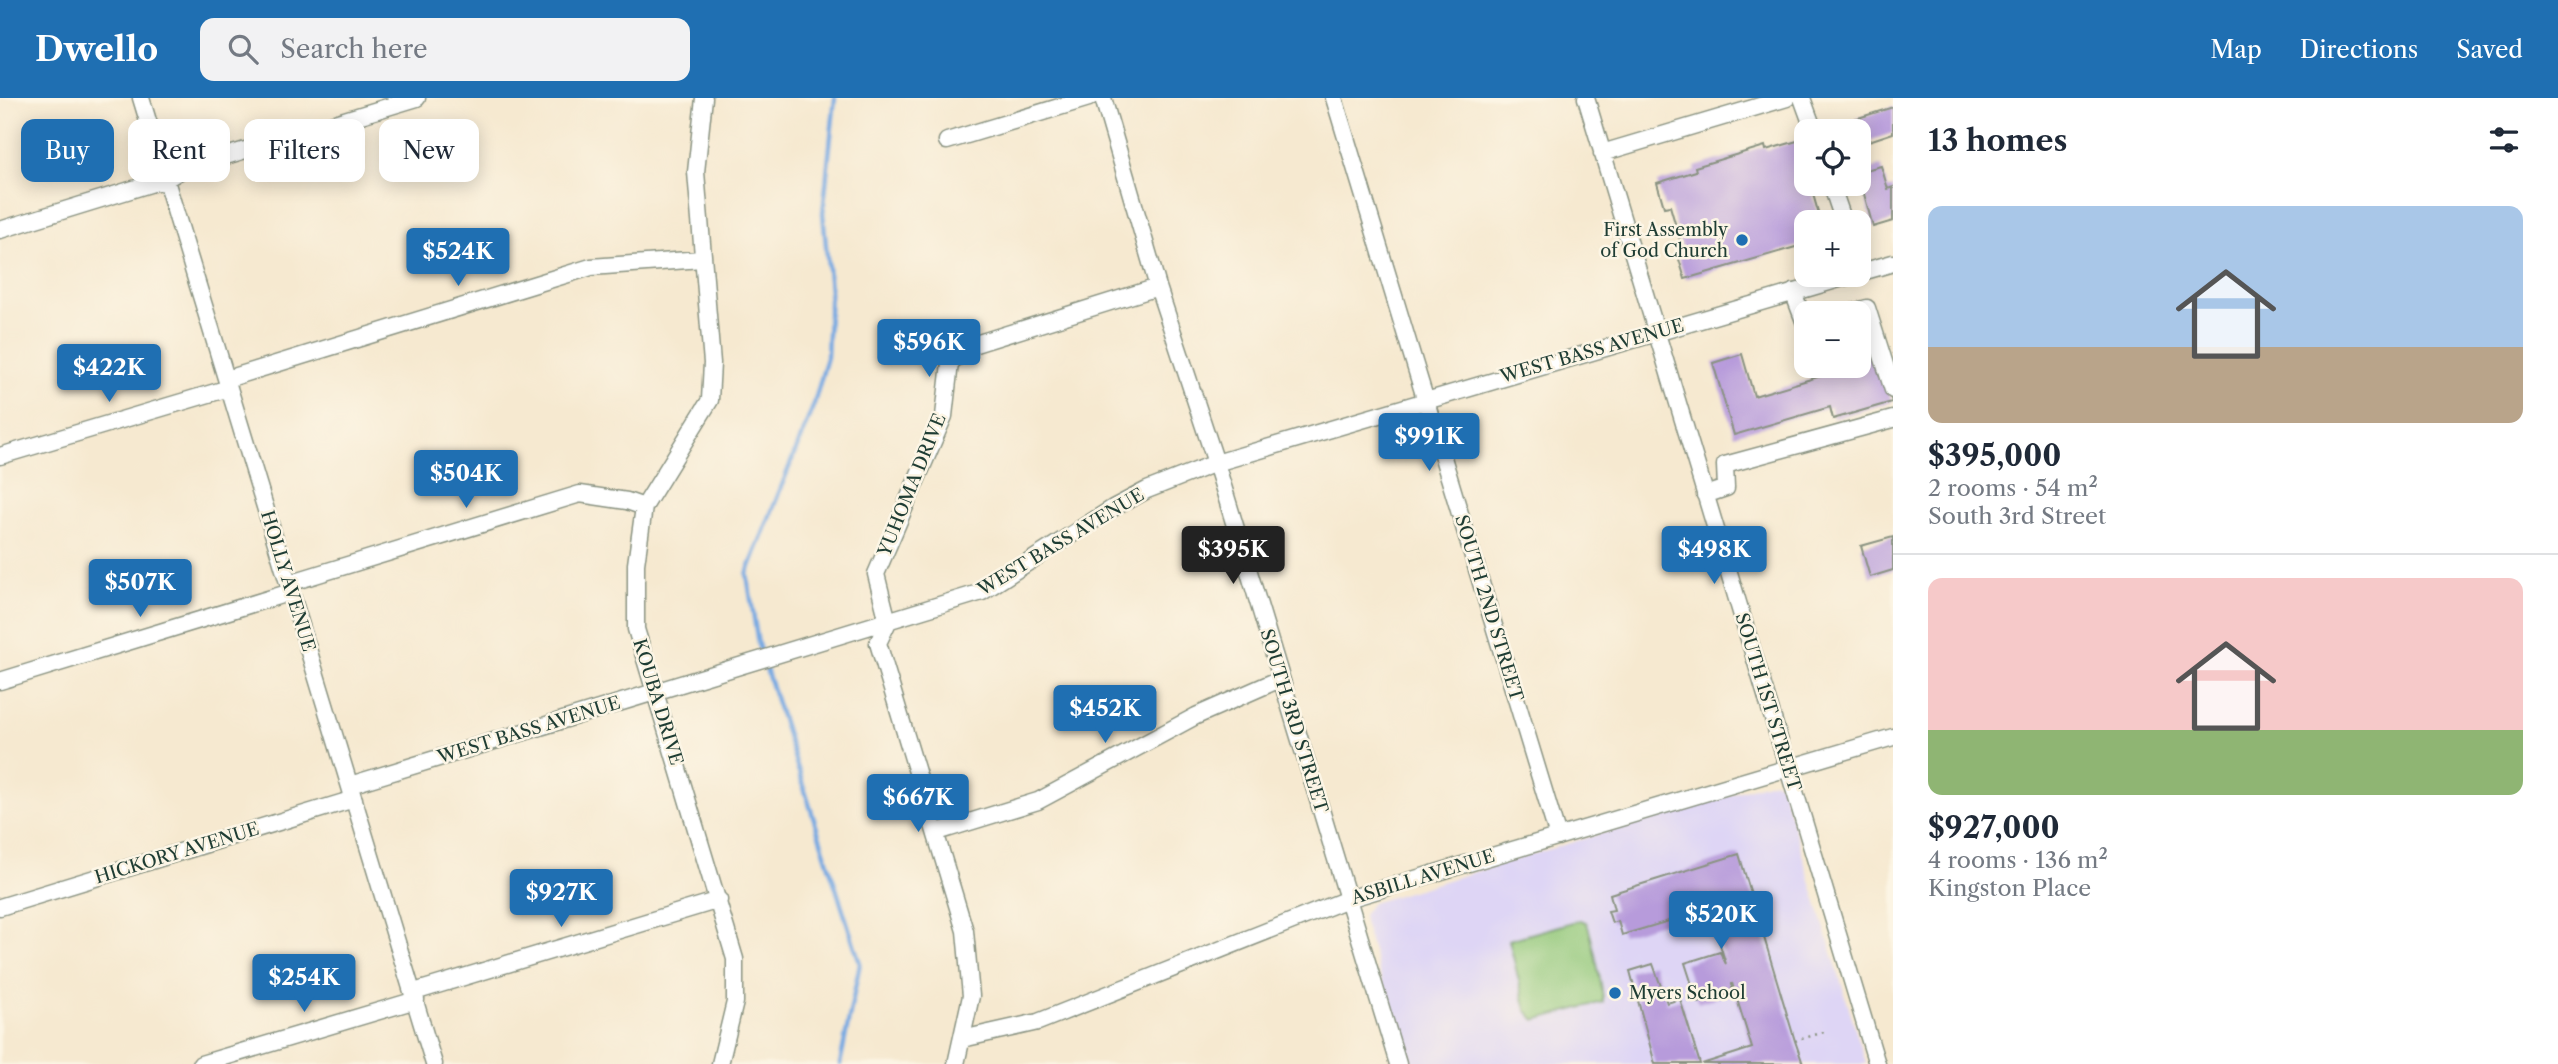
<!DOCTYPE html>
<html lang="en">
<head>
<meta charset="utf-8">
<style>
	body { margin:0; font-family:"Libre Caslon Text",serif; background:#f2f2f3; color:#1f2937; height:100vh; display:flex; flex-direction:column; font-size:26px; white-space:nowrap }
	* { box-sizing:border-box; margin:0 }
	p { font-size:23px; color:#747a83 }
	.icon { flex:none; width:38px; height:38px; fill:none; stroke:currentColor; stroke-width:2; stroke-linecap:round; stroke-linejoin:round }
	.map { position:relative; flex:1; overflow:hidden }
	.sheet { display:flex; flex-direction:column; background:#fff; width:665px }
	.sheet>* { flex:none }
	.top-card { position:absolute; left:21px; top:21px; width:665px; height:63px; display:flex; gap:14px }
	.tools { position:absolute; left:1794px; top:21px; display:grid; gap:14px }
	.tools a { display:grid; place-items:center; width:77px; height:77px; border-radius:14px; background:#fff; box-shadow:0 4px 18px #0003; font-size:35px }
	.price { position:absolute; translate:-50% -60px; padding:0 16px; border-radius:7px; background:#1f6fb2; color:#fff; font-size:23px; line-height:46px; filter:drop-shadow(0 2px 4px #0008) }
	.price::after { content:''; position:absolute; left:50%; top:42px; width:21px; height:16px; margin-left:-10px; background:inherit; clip-path:polygon(0 0,100% 0,50% 100%) }
	.price.active { background:#222; color:#fff }
	ul { padding:0; list-style:none }
	li { display:grid; align-content:center; gap:14px; height:371px; padding:0 35px }
	li+li { border-top:2px solid #e0e1e3 }
	li span { display:grid; place-items:center; height:217px; border-radius:14px; color:#555 }
	li>.icon { margin-inline-start:auto }
	span .icon { width:126px; height:126px; fill:#fffc; stroke-width:1 }
	li b { font-size:30px }
	h2 { display:flex; justify-content:space-between; align-items:center; height:84px; padding:0 35px; font-size:30px }
	.tag { padding:0 24px; border-radius:14px; background:#fff; box-shadow:0 4px 18px #0003; font-size:24px; line-height:63px }
	.tag.active { background:#1f6fb2; color:#fff }
	header { display:flex; align-items:center; gap:42px; box-sizing:border-box; height:98px; padding:0 35px; background:#1f6fb2; color:#fff }
	header strong { font-size:33px }
	nav { display:flex; gap:38px; margin-inline-start:auto; font-size:24px }
	.search { width:490px; height:63px; background:#f2f2f3; display:flex; align-items:center; gap:18px; box-sizing:border-box; padding:0 24px; border-radius:14px; color:#747a83; font-size:26px }
	main { display:flex; flex:1; min-height:0 }
	.map>svg:first-child { display:block }
	.built { fill:#ded5f5 }
	.green { fill:#92c87a; stroke:#588257; stroke-width:2 }
	.lines { fill:none; stroke-linecap:round; stroke-linejoin:round }
	.stream { stroke:#76a9e2; stroke-width:4.5 }
	.building { fill:#b79bdb }
	.minor-casing { stroke:#8a9382; stroke-width:19 }
	.path { stroke:#8a9382; stroke-width:2.5; stroke-dasharray:2 5; stroke-linecap:butt }
	.minor { stroke:#fff; stroke-width:16 }
	.poi-dot { fill:#1f6fb2; stroke:#fcf5e5; stroke-width:2.5 }
	.labels { text-anchor:middle; dominant-baseline:central; stroke-width:5; stroke-linejoin:round; paint-order:stroke }
	.poi-label { font-size:18px; fill:#1f3d34; stroke:#fcf5e5; text-anchor:end }
	.street-label { font-size:18px; fill:#1f3d34; stroke:#fcf5e5 }
</style>
</head>
<body>
<header>
<strong>Dwello</strong>
<div class="search"><svg class="icon" aria-label="search" viewBox="0 0 24 24"><circle cx="10" cy="10" r="6"/><path d="M15 15l6 6"/></svg>Search here</div>
<nav><a>Map</a><a>Directions</a><a>Saved</a></nav>
</header>
<main>
<div class="map">
<svg width="1893" height="966" viewBox="0 0 1893 966">
	<rect width="100%" height="100%" fill="#fcf5e5"/>
	<filter id="ink" filterUnits="userSpaceOnUse"><feTurbulence type="fractalNoise" baseFrequency=".0143" numOctaves="2"/><feDisplacementMap in="SourceGraphic" scale="14" xChannelSelector="R" yChannelSelector="G"/><feConvolveMatrix kernelMatrix="1 2 1 2 8 2 1 2 1" color-interpolation-filters="sRGB"/></filter>
	<filter id="wash" filterUnits="userSpaceOnUse"><feTurbulence type="fractalNoise" baseFrequency=".00686" numOctaves="4" result="noise"/><feDisplacementMap in="SourceGraphic" scale="28" xChannelSelector="R" yChannelSelector="G"/><feGaussianBlur stdDeviation="1.57" result="paint"/><feColorMatrix in="noise" values="0 0 0 0 0 0 0 0 0 0 0 0 0 0 0 0 0 1.4 0 .05"/><feComposite in="paint" operator="in"/></filter>
	<g filter="url(#wash)">
		<rect width="100%" height="100%" fill="#f6e9d0"/>
		<path class="built" d="M1774,683L1781,687L1866,966H1407L1364,824L1363,817L1372,805Z"/>
		<path class="green" d="M1580,822L1586,824C1590,829 1604,896 1603,904L1535,922L1526,912L1509,842Z"/>
		<g class="lines">
			<path class="stream" d="M835,0L823,115L830,192L827,259L814,306L747,476L758,546L860,865L840,966"/>
		</g>
		<g id="blocks">
			<path class="building" d="M1893,9V35L1863,45L1855,21Z
				M1804,41L1806,86H1810L1819,117L1826,115L1828,124H1806V146L1685,181L1678,158L1684,156L1670,108L1664,109L1657,85L1696,73L1695,69L1765,48L1766,52Z
				M1881,68L1888,91L1893,89V123L1873,129L1858,74Z
				M1875,247L1892,304L1833,321L1830,309L1734,337L1713,265L1742,256L1754,298L1821,278L1818,268H1858V252Z
				M1893,439V472L1870,479L1861,448Z
				M1739,756L1795,943L1803,966H1702L1752,950L1732,885V895L1698,905L1685,865L1720,854L1726,866L1709,811L1622,837L1618,823L1612,825L1608,813L1614,812L1610,796Z
				M1653,866L1667,905L1680,901L1700,966H1655L1630,873Z"/>
		</g>
	</g>
	<g filter="url(#ink)">
		<use href="#blocks" fill-opacity="0" stroke="#8a9382" stroke-width="2"/>
		<g class="lines">
			<defs>
				<path id="minor" d="M141,0L434,966
					M704,0L696,74L712,265L710,302L644,409L636,466V531L735,861V904L720,966
					M1103,0L1158,189L1216,365L1398,966
					M1334,0L1558,739
					M1586,0L1877,966
					M1802,0L1814,33
					M947,43L1089,0
					M1602,55L1787,0
					M1831,86L1844,124
					M0,132L166,81L183,71L417,0
					M1858,175L1893,165
					M1793,194L1806,228
					M1850,215L1867,210L1893,292
					M227,281L591,169L702,161
					M0,358L229,290
					M1705,397L1726,390L1725,367L1893,321
					M289,485L580,396L627,403L644,409
					M0,583L291,494
					M350,687L982,494L1113,410L1147,392L1216,365L1853,177
					M937,734L1038,703L1196,618L1280,581
					M0,809L354,701
					M414,894L719,802
					M962,941L1038,924L1348,801L1893,639
					M201,966L416,902
					M956,966L971,898L965,833L878,545L888,524L876,476L944,318L950,265L969,248L1158,189"/>
			</defs>
			<use href="#minor" class="minor-casing"/>
			<path class="path" d="M1795,943L1824,934"/>
			<use href="#minor" class="minor"/>
		</g>
	</g>
	<g class="poi-dot">
		<circle cx="1742" cy="142" r="7"/>
		<circle cx="1615" cy="895" r="7"/>
	</g>
	<g class="labels">
		<g class="poi-label">
			<text x="1728" y="132">First Assembly<tspan x="1728" dy="21">of God Church</tspan></text>
			<text x="1629" y="895" text-anchor="start">Myers School</text>
		</g>
		<g class="street-label">
			<text transform="translate(1592 253) rotate(-16)">WEST BASS AVENUE</text>
			<text transform="translate(912 387) rotate(-68)">YUHOMA DRIVE</text>
			<text transform="translate(1061 444) rotate(-31)">WEST BASS AVENUE</text>
			<text transform="translate(288 483) rotate(73)">HOLLY AVENUE</text>
			<text transform="translate(1489 510) rotate(73)">SOUTH 2ND STREET</text>
			<text transform="translate(658 604) rotate(73)">KOUBA DRIVE</text>
			<text transform="translate(1768 604) rotate(73)">SOUTH 1ST STREET</text>
			<text transform="translate(1294 623) rotate(73)">SOUTH 3RD STREET</text>
			<text transform="translate(529 632) rotate(-17)">WEST BASS AVENUE</text>
			<text transform="translate(177 755) rotate(-17)">HICKORY AVENUE</text>
			<text transform="translate(1423 779) rotate(-17)">ASBILL AVENUE</text>
		</g>
	</g>
</svg>
<div class="tools">
<a><svg class="icon" aria-label="locate" viewBox="0 0 24 24"><circle cx="12" cy="12" r="6"/><path d="M12 2v4M12 18v4M2 12h4M18 12h4"/></svg></a>
<a>+</a>
<a>−</a>
</div>
<b class="price" style="left:458px;top:190px">$524K</b>
<b class="price" style="left:929px;top:281px">$596K</b>
<b class="price" style="left:109px;top:306px">$422K</b>
<b class="price" style="left:1429px;top:375px">$991K</b>
<b class="price" style="left:466px;top:412px">$504K</b>
<b class="price active" style="left:1233px;top:488px">$395K</b>
<b class="price" style="left:1714px;top:488px">$498K</b>
<b class="price" style="left:140px;top:521px">$507K</b>
<b class="price" style="left:1105px;top:647px">$452K</b>
<b class="price" style="left:918px;top:736px">$667K</b>
<b class="price" style="left:561px;top:831px">$927K</b>
<b class="price" style="left:1721px;top:853px">$520K</b>
<b class="price" style="left:304px;top:916px">$254K</b>
<div class="top-card">
<a class="tag active">Buy</a>
<a class="tag">Rent</a>
<a class="tag">Filters</a>
<a class="tag">New</a>
</div>
</div>
<section class="sheet">
<h2>13 homes<svg class="icon" aria-label="filters" viewBox="0 0 24 24"><path d="M4 7h16M4 17h16"/><circle cx="9" cy="7" r="2"/><circle cx="15" cy="17" r="2"/></svg></h2>
<ul>
<li><span style="background:linear-gradient(#a9c7e8 65%,#b9a48a 0)"><svg class="icon" aria-label="home" viewBox="0 0 24 24"><path d="M3 11l9-7 9 7M6 9v11h12V9"/></svg></span><div><b>$395,000</b><p>2 rooms · 54 m²</p><p>South 3rd Street</p></div></li>
<li><span style="background:linear-gradient(#f6c9c9 70%,#8fb573 0)"><svg class="icon" aria-label="home" viewBox="0 0 24 24"><path d="M3 11l9-7 9 7M6 9v11h12V9"/></svg></span><div><b>$927,000</b><p>4 rooms · 136 m²</p><p>Kingston Place</p></div></li>
</ul>
</section>
</main>
</body>
</html>
